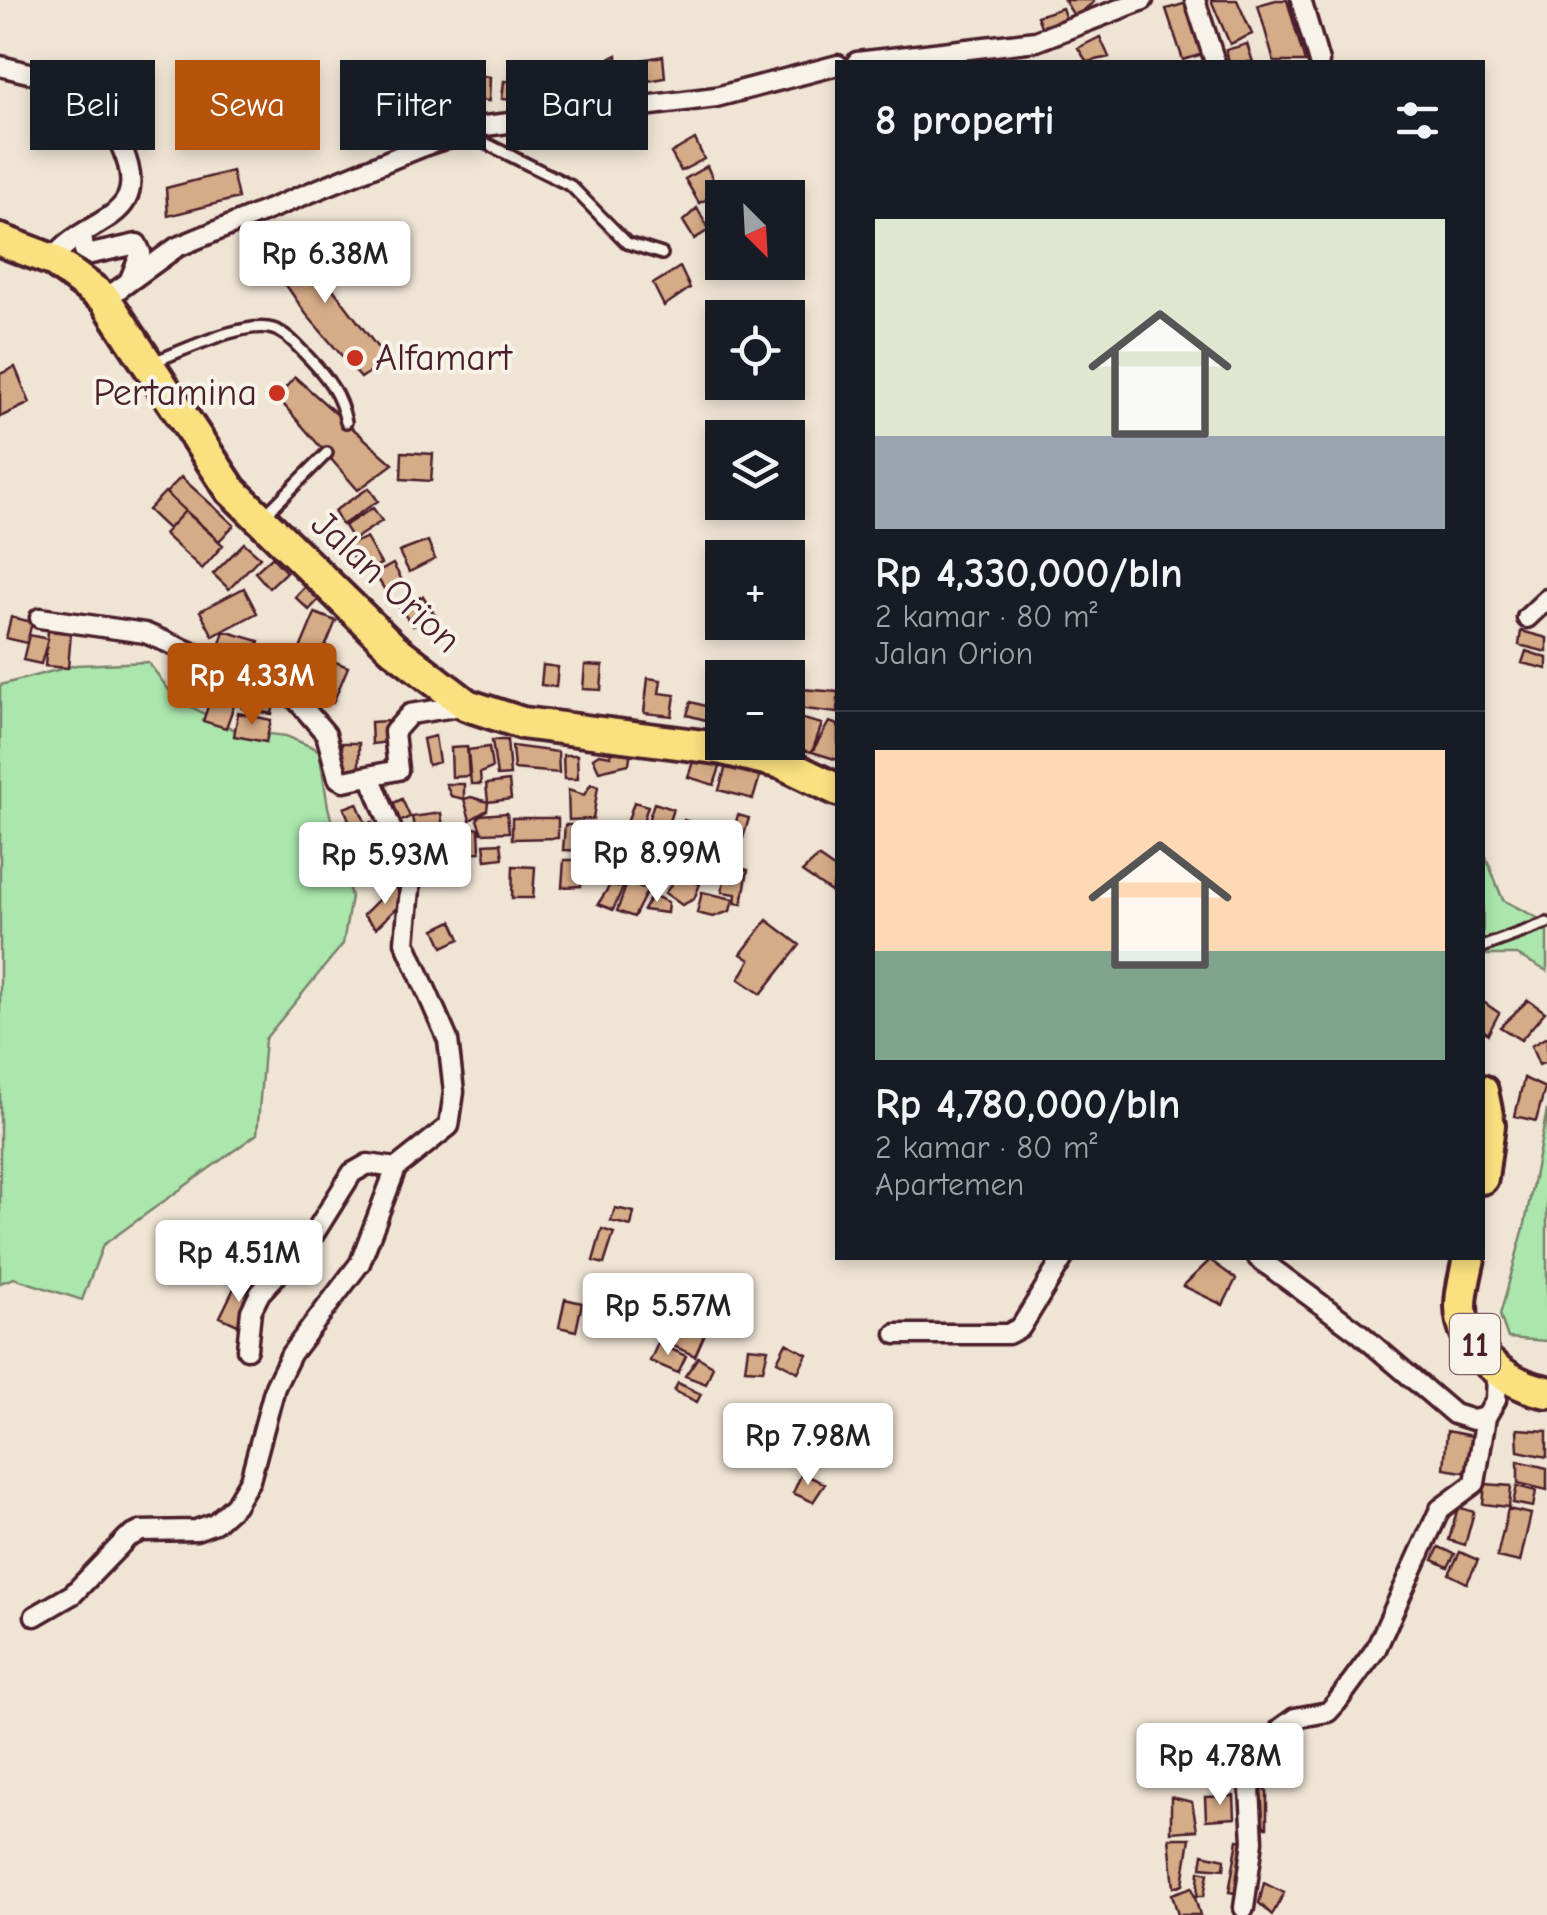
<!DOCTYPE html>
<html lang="id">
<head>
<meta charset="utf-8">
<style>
	body { margin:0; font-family:"Comic Neue",sans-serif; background:#242831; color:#f1f3f6; height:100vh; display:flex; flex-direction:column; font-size:38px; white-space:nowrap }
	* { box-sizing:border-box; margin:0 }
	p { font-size:32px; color:#9ea1a6 }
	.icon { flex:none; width:55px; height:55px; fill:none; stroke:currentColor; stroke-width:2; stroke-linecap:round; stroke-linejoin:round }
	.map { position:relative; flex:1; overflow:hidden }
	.side { position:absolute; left:835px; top:60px; width:650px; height:1200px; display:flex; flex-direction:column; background:#171b24; border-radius:0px; box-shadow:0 5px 15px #0003 }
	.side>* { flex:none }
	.guide { position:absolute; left:30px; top:60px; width:655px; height:90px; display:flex; gap:20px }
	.needle { width:65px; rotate:156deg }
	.buttons { position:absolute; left:705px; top:180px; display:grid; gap:20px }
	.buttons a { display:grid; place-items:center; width:100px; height:100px; border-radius:0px; background:#171b24; box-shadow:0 5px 15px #0003; font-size:50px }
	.price { position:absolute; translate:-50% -85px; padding:0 22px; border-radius:10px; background:#fff; color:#222; font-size:32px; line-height:65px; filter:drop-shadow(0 2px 5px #0008) }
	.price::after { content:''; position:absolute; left:50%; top:60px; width:30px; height:22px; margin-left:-15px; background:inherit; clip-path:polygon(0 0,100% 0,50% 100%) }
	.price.on { background:#b45309; color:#fff }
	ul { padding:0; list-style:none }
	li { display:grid; align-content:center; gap:20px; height:530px; padding:0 40px }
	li+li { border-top:2px solid #363941 }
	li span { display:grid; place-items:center; height:310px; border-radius:0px; color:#555 }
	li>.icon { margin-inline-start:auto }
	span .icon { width:180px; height:180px; fill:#fffc; stroke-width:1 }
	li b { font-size:42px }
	h2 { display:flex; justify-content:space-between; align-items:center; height:120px; padding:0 40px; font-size:42px }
	.chip { padding:0 35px; border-radius:0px; background:#171b24; box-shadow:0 5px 15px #0003; font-size:35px; line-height:90px }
	.chip.on { background:#b45309; color:#fff }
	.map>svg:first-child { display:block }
	.green { fill:#abe7ad; stroke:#7a836c; stroke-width:2.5 }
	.building { fill:#d6ab87; stroke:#4a1f2b; stroke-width:2.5 }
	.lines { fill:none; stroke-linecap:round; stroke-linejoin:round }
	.lane-casing { stroke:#4a1f2b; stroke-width:16 }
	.street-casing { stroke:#4a1f2b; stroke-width:25 }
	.highway-casing { stroke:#4a1f2b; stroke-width:38 }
	.lane { stroke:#f7f3e8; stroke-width:9 }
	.street { stroke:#f7f3e8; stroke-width:18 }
	.highway { stroke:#fae180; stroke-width:30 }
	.poi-dot { fill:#c8321e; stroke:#f7f3e8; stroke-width:4 }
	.labels { text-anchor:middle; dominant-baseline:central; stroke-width:8; stroke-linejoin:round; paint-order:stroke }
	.shield { fill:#f7f3e8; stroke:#7e5f64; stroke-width:2.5 }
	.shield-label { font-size:35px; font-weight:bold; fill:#4a1f2b }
	.poi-label { font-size:38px; fill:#4a1f2b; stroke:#f7f3e8; text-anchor:start }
	.street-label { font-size:38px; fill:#4a1f2b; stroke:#f7f3e8 }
</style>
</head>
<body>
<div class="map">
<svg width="1547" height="1915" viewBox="0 0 1547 1915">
	<rect width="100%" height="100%" fill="#f0e5d5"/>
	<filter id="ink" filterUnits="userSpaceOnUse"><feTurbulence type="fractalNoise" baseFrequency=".01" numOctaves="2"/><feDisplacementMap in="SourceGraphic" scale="20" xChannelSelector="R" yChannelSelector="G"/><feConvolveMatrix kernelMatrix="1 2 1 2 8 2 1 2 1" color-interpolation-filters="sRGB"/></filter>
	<g filter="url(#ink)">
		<path class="green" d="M148,662L175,698L235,730L286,736L319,750L328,807L351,897L343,944L265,1039L257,1134L103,1245L82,1300L14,1278L0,1283V685L76,665Z
			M1482,847L1503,900L1547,923V971L1517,955H1483Z
			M1547,1110V1341L1508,1338L1500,1315L1525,1224Z"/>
		<path class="building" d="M1064,0H1093L1094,2L1075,17Z
			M1211,0H1237L1252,34L1230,44Z
			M1276,0H1287L1305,62H1274L1258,5Z
			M1187,3L1203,54L1183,60L1166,9Z
			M1062,8L1067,22L1043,31L1037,16Z
			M1100,37L1109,57L1087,62L1078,48Z
			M1247,44L1253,62H1229L1226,50Z
			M617,55L618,87H598V64Z
			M663,56L665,78L648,81L641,60Z
			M404,59L450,71L449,92L401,83Z
			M467,73L490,77L489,101L463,98Z
			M504,81L565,85L563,105L502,99Z
			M695,139L704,159L681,171L671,153Z
			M707,166L719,193L699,203L685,179Z
			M232,171L238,198L168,216L166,188Z
			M697,208L709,230L694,239L683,221Z
			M292,235L387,360L361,378L306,314L275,269L272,239Z
			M680,267L690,288L664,306L653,284Z
			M15,367L30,403L0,417V374Z
			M295,377L393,464L358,490L277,397Z
			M402,452L433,454L431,481L401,479Z
			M181,477L234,525L219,541L166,493Z
			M369,488L378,501L342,525L334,511Z
			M165,492L185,511L168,529L148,510Z
			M373,508L382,521L353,540L344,526Z
			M185,511L223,545L202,569L164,534Z
			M366,538L381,564L360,574L347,545Z
			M428,541L435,559L409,572L399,552Z
			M244,543L260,557L229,589L213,574Z
			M272,557L286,572L269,588L255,572Z
			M393,564L403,582L386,592L375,574Z
			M308,583L322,596L309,610L295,597Z
			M244,588L257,613L213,636L200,611Z
			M423,596L435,615L413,626L399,607Z
			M315,613L336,621L321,657L300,649Z
			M11,617L32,622L27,643L6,638Z
			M48,631L71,633L68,668L45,666Z
			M224,631L259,641L251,669L215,659Z
			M1521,631L1547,638V652L1519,645Z
			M29,635L48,639L41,664L23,660Z
			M1526,651L1547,658V669L1522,663Z
			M284,652V665L262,666V653Z
			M328,659L348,667L333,703L313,695Z
			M543,665L558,667L556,687L541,685Z
			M585,665L603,666L601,690L583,689Z
			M648,678L661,680L659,693L675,695L672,716L644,713Z
			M216,683L239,691L226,728L203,721Z
			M788,688L838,692V713L788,707Z
			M247,689L276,695L272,714L242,708Z
			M691,702L720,710L721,724L687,715Z
			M238,713L271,720L266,742L234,736Z
			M788,715L822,724L812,752L770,743L788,742Z
			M387,721L389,742L372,744L371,722Z
			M829,722L838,725V760L812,752Z
			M435,736L439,762L428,765L423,739Z
			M492,740H507L510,775L497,776Z
			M342,743H359V772H342Z
			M512,746L558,752L559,773L514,769Z
			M467,747L469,776L452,777L451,748Z
			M489,747L492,768L480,773L481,784H471L468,750Z
			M610,747L631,748L629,764L599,771L593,758L599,754L611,756Z
			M563,755H577L578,779H564Z
			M695,755L721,764L714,785L688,777Z
			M726,766L760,776L753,799L719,790Z
			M509,781L511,799L488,802L486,784Z
			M446,784H464V799L451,796Z
			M591,784L598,786L593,819L569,820L568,790L584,795Z
			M471,797L488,802L487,810L470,820L464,799Z
			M402,799L410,817L393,825L385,807Z
			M634,802L648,806L639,834L625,829Z
			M357,803L365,822L352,827L344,808Z
			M654,803L673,809L660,848L641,842Z
			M441,813L443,828L415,832L412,817Z
			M507,813L509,832L482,833L477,820L480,815Z
			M738,815L749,818L743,838L732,835Z
			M512,818H558V838L512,839Z
			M684,820L700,825L690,853L674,848Z
			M372,822L384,844L366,853L355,831Z
			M565,825H591L590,851L563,850Z
			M479,828L480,852L459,853L457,830Z
			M598,832L634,842L628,859L593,851Z
			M704,835L725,845L722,876L692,862Z
			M501,843L503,858L486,860L484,844Z
			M729,847L742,849L739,868L748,870L742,904L735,903L736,894L722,892Z
			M818,857L838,871L831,892L802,872Z
			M564,860H585L581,886L562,887Z
			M613,860L650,864L648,884L605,879L611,873Z
			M513,866L535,867L533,898H512Z
			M678,876L700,884L694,899L682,905L665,893Z
			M627,883L648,889L634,917L617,911Z
			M393,885L406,899L376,928L363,915Z
			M610,885L623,887L613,910L598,904Z
			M702,892L733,899L730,911L713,917L697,913Z
			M652,895L668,902L667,913L643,910Z
			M767,920L800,945L761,994L739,979L750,960L741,954Z
			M452,921L460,939L443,947L435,929Z
			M1528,1000L1545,1012L1521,1040L1500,1027Z
			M1482,1001L1499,1013L1488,1034L1482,1029Z
			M1547,1037V1062L1539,1065L1531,1046Z
			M1524,1078L1545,1088L1536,1121L1515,1116Z
			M615,1208L634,1212L631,1226L611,1221Z
			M602,1229L614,1233L604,1264L593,1261Z
			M1210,1260L1236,1279L1223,1305L1183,1286Z
			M236,1284L257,1293L242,1327L220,1317Z
			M625,1290L647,1297L640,1316L618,1308Z
			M565,1299L582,1303L576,1331L559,1327Z
			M674,1316L706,1331L695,1356L663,1341Z
			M658,1343L686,1356L678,1373L650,1361Z
			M786,1343L807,1354L798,1372L777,1361Z
			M748,1347L768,1349L763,1370L745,1369Z
			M698,1357L713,1366L706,1384L685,1376Z
			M678,1383L701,1394L697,1402L674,1391Z
			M809,1418L829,1435L819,1443L793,1432Z
			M1517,1429L1547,1431V1457L1518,1451Z
			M1447,1431L1482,1438L1475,1474L1444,1469Z
			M1518,1461L1547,1468V1490L1518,1483Z
			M802,1473L825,1484L813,1502L793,1493Z
			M1485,1484L1511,1486L1509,1507L1483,1504Z
			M1517,1486L1536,1491L1533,1507L1513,1503Z
			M1458,1507L1474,1512L1465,1545L1449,1540Z
			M1508,1509L1531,1514L1520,1562L1497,1557Z
			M1439,1547L1455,1554L1448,1567L1433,1560Z
			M1460,1552L1478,1560L1467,1583L1449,1574Z
			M1258,1787L1267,1791V1827L1258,1824Z
			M1234,1796L1235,1818L1206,1820L1205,1797Z
			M1171,1797L1192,1802L1197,1830L1171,1832Z
			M1169,1838H1190L1183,1884L1174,1887Z
			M1238,1840L1250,1842L1241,1894L1229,1892Z
			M1203,1854L1225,1859L1224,1869L1201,1867Z
			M1199,1871L1208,1873L1204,1896H1197Z
			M1264,1883L1284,1893L1272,1915L1259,1903Z
			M1192,1887L1200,1915H1178L1172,1894Z"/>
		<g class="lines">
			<defs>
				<path id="lane" d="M467,134L571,186L627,243L662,254
					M155,361C184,351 244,320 273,329C287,333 298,347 308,357C328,378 340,394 346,422
					M265,515L327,453
					M1482,947L1547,923"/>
				<path id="street" d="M1195,0L1215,62
					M1301,0L1319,62
					M857,62L1036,41L1143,0
					M0,66L41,76L96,99C109,113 115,131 122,148C155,223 84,215 52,260
					M82,234L84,250L91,254L137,244L141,253L130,279
					M105,299L177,247L429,144L485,126L716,97L838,65
					M40,618L145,633L231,669L283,684L326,734L338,778L344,781L398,770L394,732L410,714L467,705
					M1527,618L1547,599
					M1258,1258L1357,1331L1454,1414L1473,1420L1486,1417
					M896,1334H1008L1021,1327L1063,1258
					M247,1349L251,1311L260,1293L312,1237L352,1173L368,1164L396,1168
					M35,1616L73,1594L127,1538L141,1531L196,1530L215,1523L235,1505L250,1480L275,1387L291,1354L360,1263L396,1168L449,1126L454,1092L448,1040L405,942L411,878L371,778
					M1244,1908L1253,1841L1250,1789L1281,1728L1295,1718L1328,1712L1337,1702L1376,1649L1440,1509L1475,1483L1486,1417L1496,1400L1497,1371"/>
				<path id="highway" d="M0,240L52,260L105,299L231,490L393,648L467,705L522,723L718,748L782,763L838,790
					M1482,1091L1489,1125L1482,1178
					M1469,1258C1466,1273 1461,1290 1461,1306C1461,1351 1508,1385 1547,1392"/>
			</defs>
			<use href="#lane" class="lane-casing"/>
			<use href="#street" class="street-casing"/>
			<use href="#highway" class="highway-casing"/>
			<use href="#lane" class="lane"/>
			<use href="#street" class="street"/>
			<use href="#highway" class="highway"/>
		</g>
	</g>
	<g class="poi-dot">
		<circle cx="355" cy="358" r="10"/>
		<circle cx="277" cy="393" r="10"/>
	</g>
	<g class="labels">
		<rect class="shield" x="1450" y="1314" width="50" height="60" rx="8"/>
		<g class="shield-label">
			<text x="1475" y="1344">11</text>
		</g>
		<g class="poi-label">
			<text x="375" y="358">Alfamart</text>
			<text x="257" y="393" text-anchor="end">Pertamina</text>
		</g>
		<g class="street-label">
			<text transform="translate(386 582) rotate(43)">Jalan Orion</text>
		</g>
	</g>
</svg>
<div class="buttons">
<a><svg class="needle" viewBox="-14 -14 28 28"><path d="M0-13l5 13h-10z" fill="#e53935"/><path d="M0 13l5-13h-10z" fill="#9ea1a6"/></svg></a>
<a><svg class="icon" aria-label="locate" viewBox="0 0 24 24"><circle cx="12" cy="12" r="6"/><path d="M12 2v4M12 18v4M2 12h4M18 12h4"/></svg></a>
<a><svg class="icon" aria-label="layers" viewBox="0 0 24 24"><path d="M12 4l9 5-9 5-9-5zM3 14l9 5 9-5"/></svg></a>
<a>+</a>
<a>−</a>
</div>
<b class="price" style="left:325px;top:306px">Rp 6.38M</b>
<b class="price on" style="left:252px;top:728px">Rp 4.33M</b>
<b class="price" style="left:657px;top:905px">Rp 8.99M</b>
<b class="price" style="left:385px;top:907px">Rp 5.93M</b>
<b class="price" style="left:239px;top:1305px">Rp 4.51M</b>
<b class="price" style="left:668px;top:1358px">Rp 5.57M</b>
<b class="price" style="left:808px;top:1488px">Rp 7.98M</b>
<b class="price" style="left:1220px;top:1808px">Rp 4.78M</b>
<div class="guide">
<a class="chip">Beli</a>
<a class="chip on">Sewa</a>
<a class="chip">Filter</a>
<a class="chip">Baru</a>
</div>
<section class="side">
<h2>8 properti<svg class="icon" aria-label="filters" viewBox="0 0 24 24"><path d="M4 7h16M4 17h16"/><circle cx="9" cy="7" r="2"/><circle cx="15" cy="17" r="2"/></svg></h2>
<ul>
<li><span style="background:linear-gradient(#dfe7d0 70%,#9aa5b1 0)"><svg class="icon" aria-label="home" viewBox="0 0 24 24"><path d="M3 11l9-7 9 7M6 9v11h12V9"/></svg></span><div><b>Rp 4,330,000/bln</b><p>2 kamar · 80 m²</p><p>Jalan Orion</p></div></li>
<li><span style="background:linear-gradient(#ffd9b3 65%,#7fa58c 0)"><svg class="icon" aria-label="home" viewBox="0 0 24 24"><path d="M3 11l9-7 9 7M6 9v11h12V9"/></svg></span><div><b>Rp 4,780,000/bln</b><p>2 kamar · 80 m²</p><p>Apartemen</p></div></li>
</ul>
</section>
</div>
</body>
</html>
